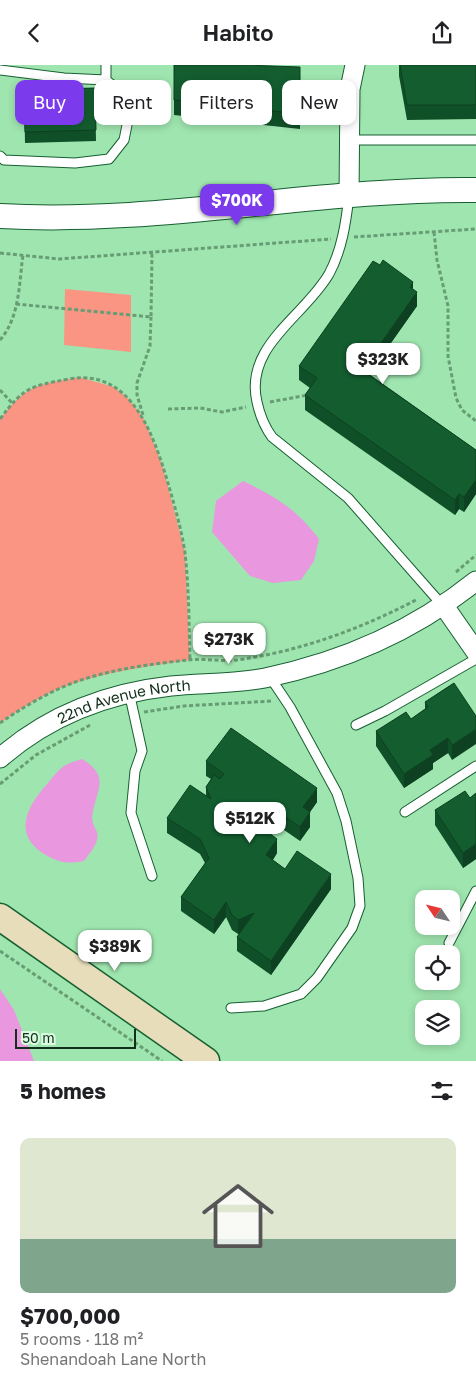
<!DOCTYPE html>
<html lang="en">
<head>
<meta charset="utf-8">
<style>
	body { margin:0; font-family:"Golos Text",sans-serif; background:#f6f6f6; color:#202124; height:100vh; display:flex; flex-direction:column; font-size:19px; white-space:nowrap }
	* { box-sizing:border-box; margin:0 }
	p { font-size:16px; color:#757577 }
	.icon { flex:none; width:28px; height:28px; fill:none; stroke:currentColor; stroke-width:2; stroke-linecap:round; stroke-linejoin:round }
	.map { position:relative; height:996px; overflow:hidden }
	.details { display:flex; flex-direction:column; background:#fff; flex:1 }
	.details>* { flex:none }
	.guide { position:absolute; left:15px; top:15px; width:446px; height:45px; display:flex; gap:10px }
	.needle { width:32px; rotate:305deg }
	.tools { position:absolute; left:415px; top:825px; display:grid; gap:10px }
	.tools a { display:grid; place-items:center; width:45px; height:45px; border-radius:10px; background:#fff; box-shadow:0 2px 8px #0003; font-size:25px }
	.scale { position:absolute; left:15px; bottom:12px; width:121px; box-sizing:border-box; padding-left:5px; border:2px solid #122f1b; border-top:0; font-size:14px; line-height:18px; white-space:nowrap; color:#122f1b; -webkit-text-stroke:4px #dafde1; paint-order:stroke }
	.price { position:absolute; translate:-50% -42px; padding:0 11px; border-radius:10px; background:#fff; color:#222; font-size:16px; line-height:32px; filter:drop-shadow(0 1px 2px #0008) }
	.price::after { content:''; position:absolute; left:50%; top:30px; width:15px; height:11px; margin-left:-8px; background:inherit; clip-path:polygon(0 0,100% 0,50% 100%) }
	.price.on { background:#7c3aed; color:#fff }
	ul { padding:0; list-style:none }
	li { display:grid; align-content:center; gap:10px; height:265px; padding:0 20px }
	li span { display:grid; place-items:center; height:155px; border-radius:10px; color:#555 }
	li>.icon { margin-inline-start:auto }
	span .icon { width:90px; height:90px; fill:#fffc; stroke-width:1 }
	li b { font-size:21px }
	h2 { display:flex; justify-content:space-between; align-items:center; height:60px; padding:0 20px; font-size:21px }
	.pill { padding:0 18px; border-radius:10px; background:#fff; box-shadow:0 2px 8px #0003; font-size:18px; line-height:45px }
	.pill.on { background:#7c3aed; color:#fff }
	header { display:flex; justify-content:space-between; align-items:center; height:65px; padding:0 20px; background:#fff; font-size:22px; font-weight:600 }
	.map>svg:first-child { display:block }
	.green { fill:#fa9583 }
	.water { fill:#e997df }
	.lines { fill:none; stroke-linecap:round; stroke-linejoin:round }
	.service-casing { stroke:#165f31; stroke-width:11 }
	.minor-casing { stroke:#165f31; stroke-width:21 }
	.tertiary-casing { stroke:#165f31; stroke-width:26 }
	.secondary-casing { stroke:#165f31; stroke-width:29 }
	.path { stroke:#679d74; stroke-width:3; stroke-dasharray:4 2.5; stroke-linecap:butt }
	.service { stroke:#fff; stroke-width:9 }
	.minor { stroke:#fff; stroke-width:19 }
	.tertiary { stroke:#fff; stroke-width:24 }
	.secondary { stroke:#e7ddbb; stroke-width:26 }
	.wall { fill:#105028 }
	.shaded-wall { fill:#0d4121 }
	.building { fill:#135d2f; stroke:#0d4121 }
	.labels { text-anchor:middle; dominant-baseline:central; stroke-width:5; stroke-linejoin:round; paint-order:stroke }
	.street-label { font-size:15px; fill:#122f1b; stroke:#dafde1 }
</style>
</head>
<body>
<header><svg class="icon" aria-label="back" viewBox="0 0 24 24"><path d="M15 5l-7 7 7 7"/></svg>Habito<svg class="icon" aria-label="share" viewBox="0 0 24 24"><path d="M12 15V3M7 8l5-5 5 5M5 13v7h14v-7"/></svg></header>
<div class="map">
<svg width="476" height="996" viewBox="0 0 476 996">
	<rect width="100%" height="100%" fill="#9fe5af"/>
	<path class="green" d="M65,224L131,230V287L64,280Z
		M79,312L114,322L130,335L144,354L162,399L185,487L190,595C150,601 110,606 72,619C46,627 22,643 0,658V354C28,318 37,320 79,312Z"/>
	<path class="water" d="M243,416C278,433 295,443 319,474L314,496L301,515L273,518L250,511L212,467L216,436Z
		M82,694C112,712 95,726 92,752C92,757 95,763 97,767C100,777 90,788 84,796C68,799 59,798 44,789C12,769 27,741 48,718C52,713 58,705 64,701C69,698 76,696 82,694Z
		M0,924L14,945L34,996H0Z"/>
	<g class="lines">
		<defs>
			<path id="service" d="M0,5L64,13L106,15L116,23L124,37L127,60L124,75L109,94L75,98L4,95L0,91
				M106,15V0
				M349,75H476
				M349,131C346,157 342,185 329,209C304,252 244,281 257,337C260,351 264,361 272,372L348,433L443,541
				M129,627L142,686L135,706L131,748L152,811
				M356,660L385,646L476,594
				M405,747L476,701
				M449,878L476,826
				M231,943L264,941L301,929L317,913L352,863L360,841L358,813L346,756L337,728L290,642L270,612"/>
			<g id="minor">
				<path d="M349,131L350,24L355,0"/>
				<path d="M444,541L476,587"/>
				<path id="s1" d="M0,693C48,651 108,628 171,621C202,618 234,619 265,613C342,597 415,565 476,516"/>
			</g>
			<path id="tertiary" d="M0,151C160,160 317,123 476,125"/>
			<path id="secondary" d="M0,852L206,996"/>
		</defs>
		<use href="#service" class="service-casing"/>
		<use href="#minor" class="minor-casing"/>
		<use href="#tertiary" class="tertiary-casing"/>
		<use href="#secondary" class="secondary-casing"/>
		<path class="path" d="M434,167L437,195L448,241V291L456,333L462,345L476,356
			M354,172L476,164
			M0,188L59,194L331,174
			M16,239L151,252L152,187
			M0,275C20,252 19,218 23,190
			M0,325L12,338
			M270,337L308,330
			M168,344L200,343L222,347L246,342
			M143,350L137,330V318L150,281L151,252
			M0,354C24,322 30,321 69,314C134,302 156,377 170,425C176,446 182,467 185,488C189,523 189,559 190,595
			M456,507L476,490
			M144,647L184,641L272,636
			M0,658C22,643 45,629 70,619C106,605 150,599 188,595C204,593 221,597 237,595C301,586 360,564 416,535
			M0,719L36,690L92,659
			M0,886L162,996"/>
		<use href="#service" class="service"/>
		<use href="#minor" class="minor"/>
		<use href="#tertiary" class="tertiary"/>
		<use href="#secondary" class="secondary"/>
	</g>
	<path class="wall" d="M174,0L300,2V64L174,50Z
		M399,0H476V54L407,55L399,11Z
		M95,23L96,76L25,78L24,25Z
		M413,224L417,241L369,309L476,385V429L464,447L459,444L455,450L305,345V330L310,323L299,315V301Z
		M454,618L452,695L448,688L433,698V704L404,723L376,681V666L411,654L425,644V637Z
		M206,696L317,737L310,747V762L300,776L274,758L268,767L277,788L273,795L285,804L331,824L271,910L237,886V872L239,869H238L232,865L226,852L214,869L181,846V832L205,798L200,789L167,768V753L206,731V722L211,714L206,711Z
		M476,728V794L463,803L435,760V745L470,733Z"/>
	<path class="shaded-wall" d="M413,217V231L410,222Z
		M417,227V241L362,319V305Z
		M476,415V429L464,447V432Z
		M459,429V444L455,450V435Z
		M476,664V679L452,695V680Z
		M448,673V688L433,698V704L404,723V709L430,685Z
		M317,723V737L303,757V742Z
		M274,744V758L261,777V762Z
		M310,747V762L300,776V762Z
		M277,774V788L266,805V790Z
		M476,779V794L463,803V788Z
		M331,809V824L271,910V896Z
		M226,837V852L214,869V855Z
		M254,848V862L238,869V855Z"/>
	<path class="building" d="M174,0H244L300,2V49L174,35Z
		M400,0H476V40H407Z
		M95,23L96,65L25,67L24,25Z
		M383,195L413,217L410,222L417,227L362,305L476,385V415L464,432L459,429L455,435L305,330L317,313L299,301L373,196L380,200Z
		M454,618L476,651V664L452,680L448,673L430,685L433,690L404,709L376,666L406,647L411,654L428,642L425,637Z
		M231,663L317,723L303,742L310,747L300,762L274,744L261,762L277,774L266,790L285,804L297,786L331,809L271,896L237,872L254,848L238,855L232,850L226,837L214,855L181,832L209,793L200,774L167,753L190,720L211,734L206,722L214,710L220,714L224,709L206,696Z
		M465,726L470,733L476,728V779L463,788L435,745Z"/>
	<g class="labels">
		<g class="street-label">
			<text stroke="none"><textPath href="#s1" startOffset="139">22nd Avenue North</textPath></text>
		</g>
	</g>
</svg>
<div class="tools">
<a><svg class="needle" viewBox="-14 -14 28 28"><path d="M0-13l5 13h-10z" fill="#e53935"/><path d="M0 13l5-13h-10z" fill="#757577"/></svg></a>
<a><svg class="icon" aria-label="locate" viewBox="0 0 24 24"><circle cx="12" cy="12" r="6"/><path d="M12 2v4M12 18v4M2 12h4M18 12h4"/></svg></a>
<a><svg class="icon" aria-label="layers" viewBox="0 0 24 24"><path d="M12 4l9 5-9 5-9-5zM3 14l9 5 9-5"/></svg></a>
</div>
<div class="scale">50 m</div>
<b class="price on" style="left:237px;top:161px">$700K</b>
<b class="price" style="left:383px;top:320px">$323K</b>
<b class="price" style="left:229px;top:600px">$273K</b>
<b class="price" style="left:250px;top:779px">$512K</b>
<b class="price" style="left:115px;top:907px">$389K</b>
<div class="guide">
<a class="pill on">Buy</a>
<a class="pill">Rent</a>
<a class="pill">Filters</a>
<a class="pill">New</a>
</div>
</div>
<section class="details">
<h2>5 homes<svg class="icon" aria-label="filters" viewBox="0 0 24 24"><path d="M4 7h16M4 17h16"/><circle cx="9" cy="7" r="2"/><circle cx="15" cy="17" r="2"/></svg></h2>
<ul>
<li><span style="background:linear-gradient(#dfe7d0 65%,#7fa58c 0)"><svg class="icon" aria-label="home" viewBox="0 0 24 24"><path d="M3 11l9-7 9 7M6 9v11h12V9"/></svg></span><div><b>$700,000</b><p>5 rooms · 118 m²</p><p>Shenandoah Lane North</p></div></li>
</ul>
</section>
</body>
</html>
